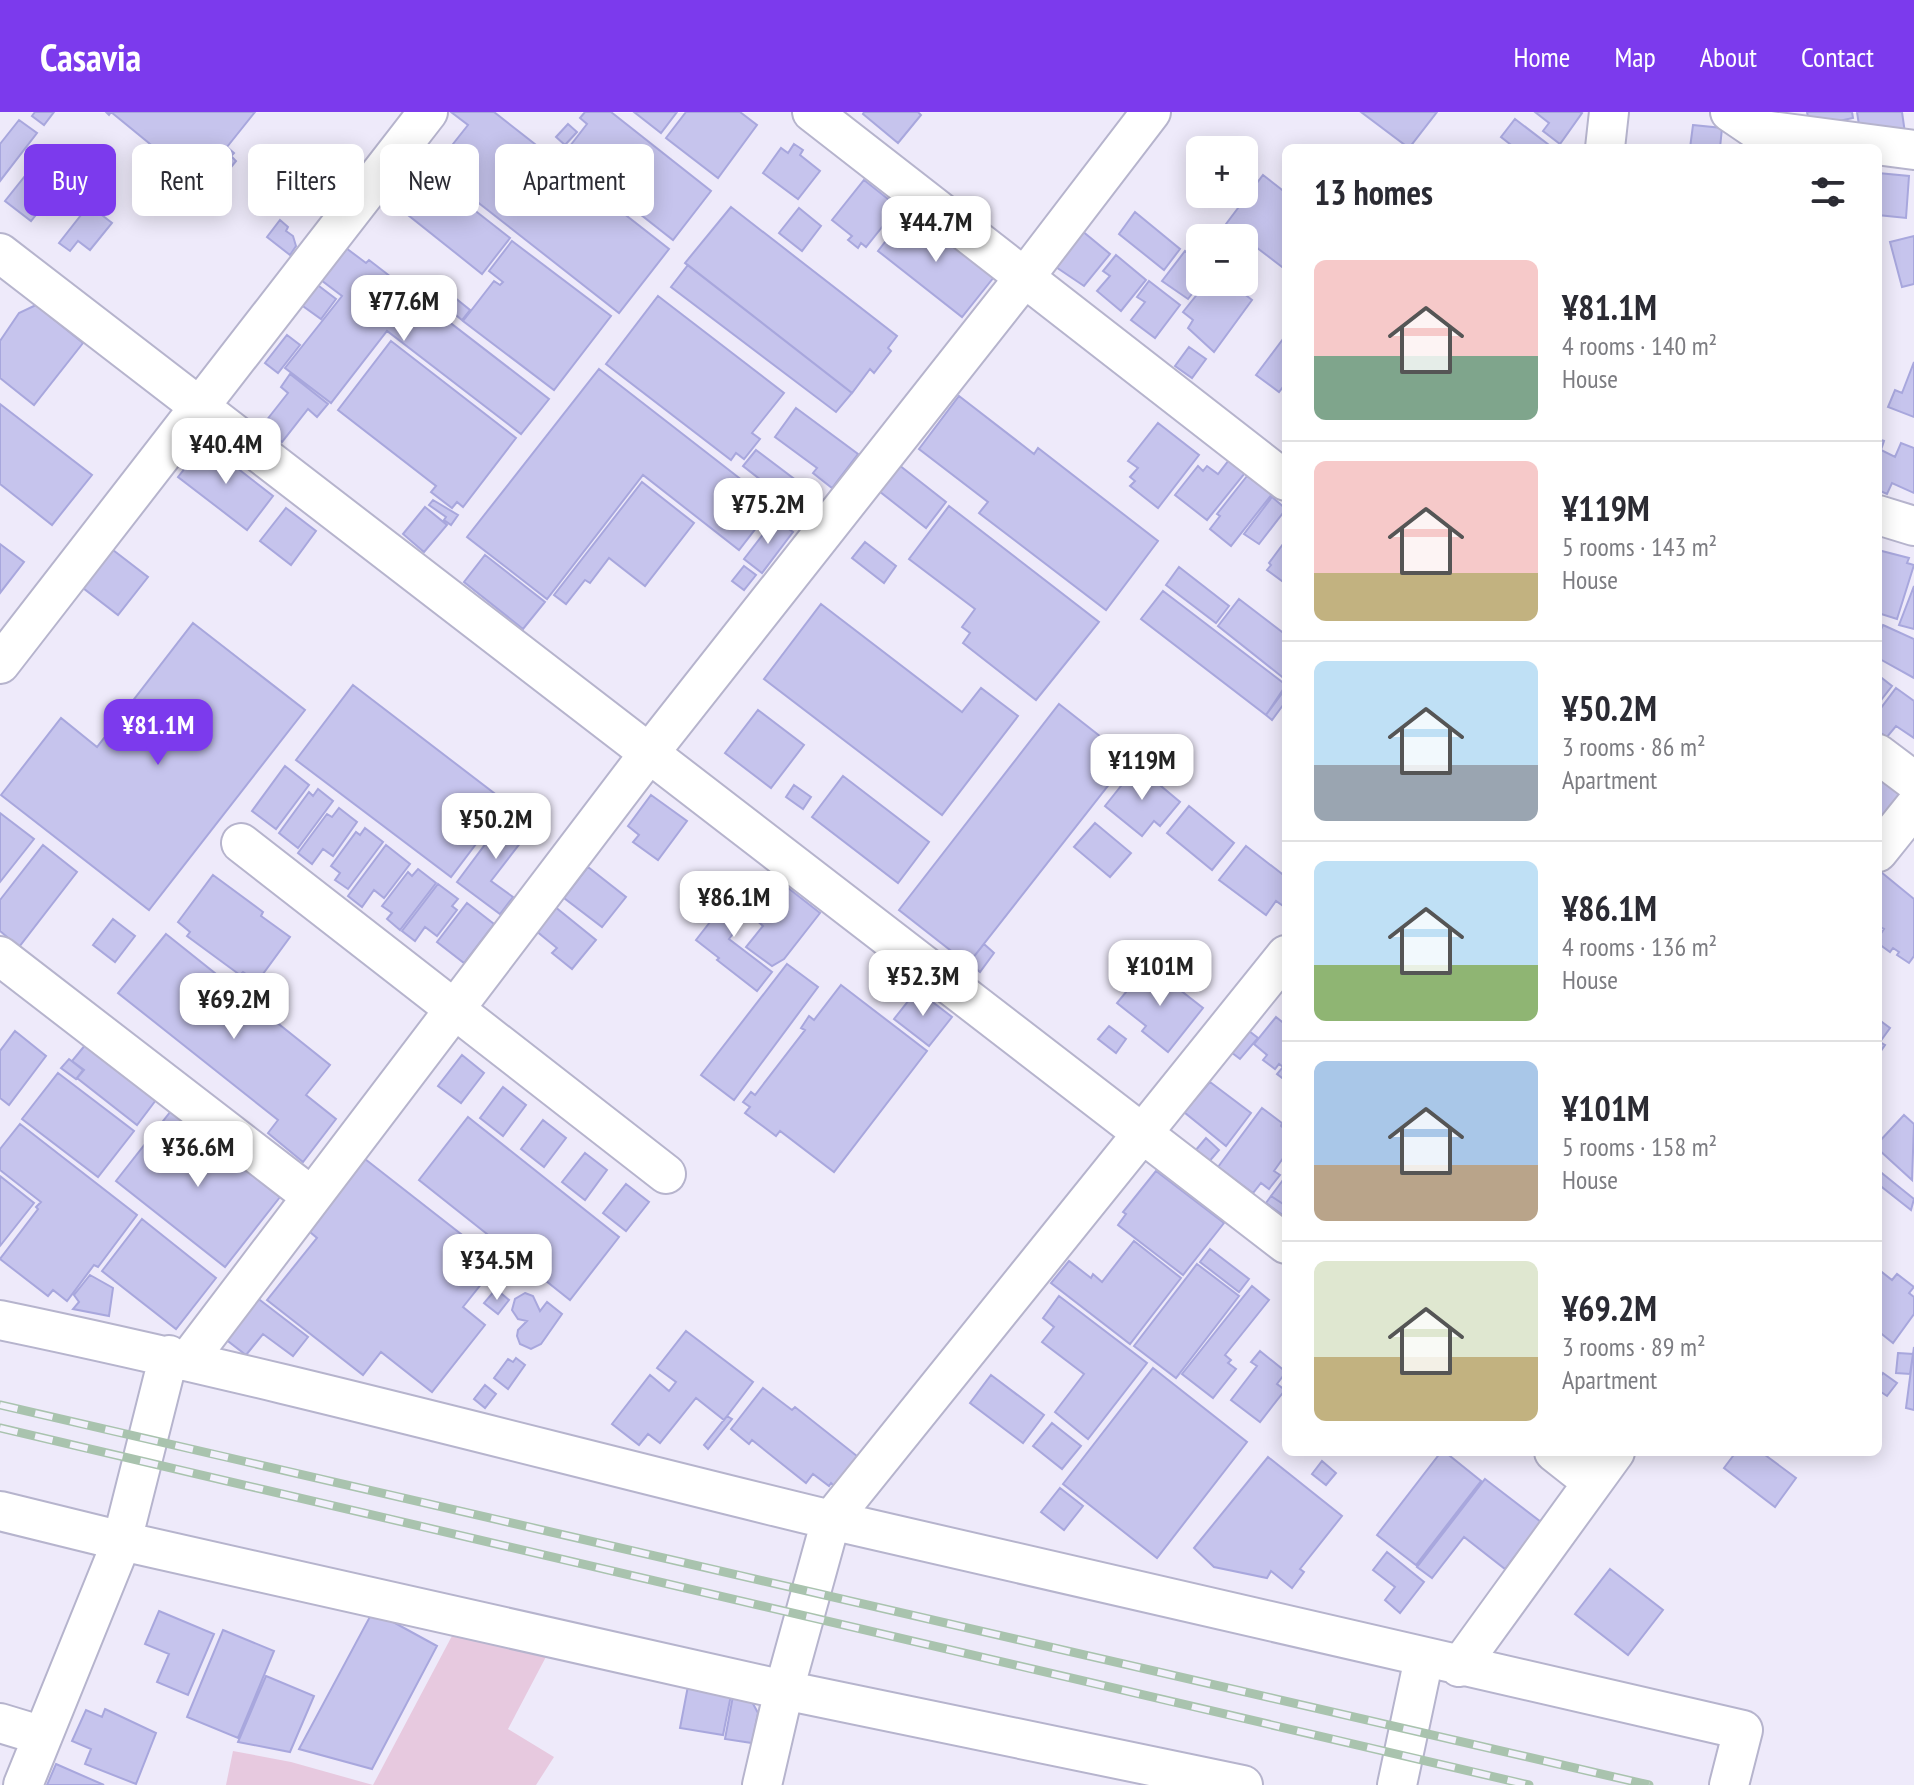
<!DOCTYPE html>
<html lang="en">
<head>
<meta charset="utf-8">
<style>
	body { margin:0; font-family:"PT Sans Narrow",sans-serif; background:#f7f7f7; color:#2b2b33; height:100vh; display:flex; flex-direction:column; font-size:30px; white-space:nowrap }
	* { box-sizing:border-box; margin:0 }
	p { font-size:26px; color:#7c7c81 }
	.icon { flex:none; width:44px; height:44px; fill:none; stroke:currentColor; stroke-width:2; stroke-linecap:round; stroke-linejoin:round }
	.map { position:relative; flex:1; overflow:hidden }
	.panel { position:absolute; left:1282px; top:32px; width:600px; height:1312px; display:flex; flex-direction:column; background:#fff; border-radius:12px; box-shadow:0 4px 20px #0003 }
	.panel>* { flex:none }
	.top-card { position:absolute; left:24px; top:32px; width:760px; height:72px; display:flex; gap:16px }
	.tools { position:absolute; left:1186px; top:24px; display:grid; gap:16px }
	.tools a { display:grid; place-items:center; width:72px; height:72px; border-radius:12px; background:#fff; box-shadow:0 4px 20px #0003; font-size:40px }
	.price { position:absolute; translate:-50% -68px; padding:0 18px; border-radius:16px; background:#fff; color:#222; font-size:26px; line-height:52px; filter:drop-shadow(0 2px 4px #0008) }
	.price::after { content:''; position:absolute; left:50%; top:48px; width:24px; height:18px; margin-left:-12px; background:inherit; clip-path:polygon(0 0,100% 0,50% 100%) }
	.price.on { background:#7c3aed; color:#fff }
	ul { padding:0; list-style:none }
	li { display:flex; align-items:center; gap:24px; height:200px; padding:0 32px }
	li+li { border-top:2px solid #e1e1e2 }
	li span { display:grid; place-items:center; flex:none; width:224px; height:160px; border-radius:12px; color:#555 }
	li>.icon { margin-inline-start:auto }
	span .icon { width:96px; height:96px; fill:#fffc; stroke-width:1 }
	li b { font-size:34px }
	h2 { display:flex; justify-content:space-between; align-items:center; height:96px; padding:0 32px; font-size:34px }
	.chip { padding:0 28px; border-radius:12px; background:#fff; box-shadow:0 4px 20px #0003; font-size:28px; line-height:72px }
	.chip.on { background:#7c3aed; color:#fff }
	header { display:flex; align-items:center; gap:48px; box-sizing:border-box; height:112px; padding:0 40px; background:#7c3aed; color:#fff }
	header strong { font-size:38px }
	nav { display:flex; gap:44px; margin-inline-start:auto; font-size:28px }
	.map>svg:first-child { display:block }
	.green { fill:#e7c9df }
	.building { fill:#c6c4ed; stroke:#a8a7dd; stroke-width:2 }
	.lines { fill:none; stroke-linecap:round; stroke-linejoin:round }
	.minor-casing { stroke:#b6b4cd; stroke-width:42 }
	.minor { stroke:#fff; stroke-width:38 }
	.rail-casing { stroke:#a9c3ae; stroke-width:9 }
	.rail { stroke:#f3f0fd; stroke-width:6; stroke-dasharray:18; stroke-linecap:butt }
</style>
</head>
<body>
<header>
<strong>Casavia</strong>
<nav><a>Home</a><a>Map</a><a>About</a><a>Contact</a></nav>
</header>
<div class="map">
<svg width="1914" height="1673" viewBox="0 0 1914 1673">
	<rect width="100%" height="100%" fill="#eeeafa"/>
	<path class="green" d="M453,1522L548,1541L508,1617L554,1645L536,1673H226L233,1639L291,1650L373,1673Z"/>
	<path class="building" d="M35,0H54L44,13L32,4Z
		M106,0H255L227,35L234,41L231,44L236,49L210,81L111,0L109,3Z
		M451,0H494L669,137L619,201L434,56L468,13Z
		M585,0H611L711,79L673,128L570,47L576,38L570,34L587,12L580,6Z
		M634,0H677L661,21Z
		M686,0H740L757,13L718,66L666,26Z
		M864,0H918L921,3L898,31L863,2Z
		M1361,0H1437L1409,36Z
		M1535,0H1580L1582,1L1560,32L1543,19L1549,11Z
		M1807,0H1852L1853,6L1810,15Z
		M1857,0H1902L1905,21L1860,20Z
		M1515,7L1549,33L1547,36H1515L1501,25Z
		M19,8L37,21L0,69V32Z
		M568,12L577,20L565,33L556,25Z
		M1693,13L1722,16L1720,36H1690Z
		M794,32L803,38L800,43L820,59L798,87L763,61L781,36L788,41Z
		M37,49L63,69L31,109L5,89Z
		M1878,61L1909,64L1906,106L1878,103Z
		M1263,63L1286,81V158L1226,112Z
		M436,68L510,126L482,162L408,103Z
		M864,68L898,95L866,135L861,131L858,136L848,128L852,124L832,108Z
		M89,93L112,111L90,138L78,129L70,139L59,131Z
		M731,95L897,224L888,236L891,239L874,261L870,257L852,281L685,151Z
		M799,96L821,114L802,139L779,121Z
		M909,99L994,165L962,205L878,139Z
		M1135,100L1180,137L1164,158L1119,122Z
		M280,108L288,115L286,119L293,124L296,134L290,143L267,125Z
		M1081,118L1110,142L1084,174L1053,153Z
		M1914,124V172L1902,175L1890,130Z
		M512,129L611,204L554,278L463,209L494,169L500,173L503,170L489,159Z
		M346,136L366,151L369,148L549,287L521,322L387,219L331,291L285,256L342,184L321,168Z
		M1185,139L1200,151L1201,170L1188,187L1162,169Z
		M1116,143L1146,168L1121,199L1097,179L1110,164L1103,159Z
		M688,153L852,281L836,300L671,175Z
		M1149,169L1180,193L1155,226L1131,208L1145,190L1137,185Z
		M1207,170H1229L1252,188L1214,240L1188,216L1193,208L1183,200Z
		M315,171L336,187L321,207L300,192Z
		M658,184L784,281L752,321L760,327L744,347L736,341L731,348L606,252Z
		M454,185L470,198L462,208L446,195Z
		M36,193L83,231L34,293L0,266V229L19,201Z
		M287,223L300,233L278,261L265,251Z
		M1286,223V271L1279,280L1256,263Z
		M391,229L516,326L463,395L457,390L452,396L431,380L436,374L338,298Z
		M1189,235L1206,247L1192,266L1175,254Z
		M1914,250V305L1888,295L1895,278L1902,281Z
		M599,257L774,393L739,438L643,363L547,487L467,425Z
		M290,262L328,292L317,305L308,297L282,330L262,314L288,281L281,275Z
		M959,284L1034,342L1038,336L1158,429L1106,498L979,401L988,390L919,337Z
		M0,292L92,363L52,413L0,372Z
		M796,296L858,342L832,376L813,361L817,356L775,325Z
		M1158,311L1199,343L1158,396L1130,374L1135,369L1130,365L1138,356L1128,349Z
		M1878,327L1884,329L1881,338L1895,345L1901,331L1914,336V381L1892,371L1887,382L1878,378Z
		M205,331L273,384L247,418L178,365Z
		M756,338L797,369L784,386L743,354Z
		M1229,348L1245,361L1207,408L1175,383L1198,354L1203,359L1207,354L1218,362Z
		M899,353L946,390L926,416L879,379Z
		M1247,364L1272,382L1231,434L1210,417L1220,404L1217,402Z
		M642,370L694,411L645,474L609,446L590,471L585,468L566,492L554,483Z
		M1272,385L1286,397L1259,432L1244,422Z
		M433,388L458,403L451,413L444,408L446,405L429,393Z
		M949,394L1099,510L1036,588L963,531L970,521L962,515L975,497L909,447Z
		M425,395L447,413L424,440L403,422Z
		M286,396L316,419L291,453L260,429Z
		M775,407L793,420L762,461L744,447Z
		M1286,428V472L1267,458L1271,453L1269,451Z
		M865,430L896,454L884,471L852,446Z
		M0,432L24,450L0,481Z
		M113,438L148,465L118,503L83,476Z
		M1878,438L1909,446L1907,451L1914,453L1897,507L1878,501Z
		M485,443L545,490L523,517L464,470Z
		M744,454L756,463L744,478L732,469Z
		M1179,455L1229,494L1216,511L1166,473Z
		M1914,474V517L1899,513Z
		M1163,479L1286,573L1266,603L1141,507Z
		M1239,487L1286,523V568L1218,514Z
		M821,492L962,600L981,576L1018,604L942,703L764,567Z
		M193,511L305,598L149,798L1,683L61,606L97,635Z
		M1883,513L1914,527V566L1878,546V524Z
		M1878,563L1892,574L1878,592Z
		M353,573L507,691L451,765L296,648Z
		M1286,576V589L1272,608L1266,603Z
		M1896,576L1914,589V626L1896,614L1887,625L1878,619L1881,596Z
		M1059,592L1129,647L968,852L899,798Z
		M758,598L804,633L771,676L725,641Z
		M285,654L309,673L276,717L252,699Z
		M1137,654L1180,690L1160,714L1154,709L1142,724L1105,694Z
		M1878,663L1901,680L1878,711Z
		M843,664L929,730L898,771L812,705Z
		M794,673L811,685L803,697L786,685Z
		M318,677L333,689L298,736L279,721L309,680L313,684Z
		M651,683L687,709L658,748L633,730L639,723L628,714Z
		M1189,694L1234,731L1212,758L1167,721Z
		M513,695L535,712L491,769L513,785L500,802L457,770Z
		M339,696L357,710L333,744L323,737L312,752L298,741L327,702L332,705Z
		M0,701L34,727L0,770Z
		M1095,711L1131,741L1110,765L1074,735Z
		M365,716L383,730L348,777L335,768L340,761L331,754L356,720L360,723Z
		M43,733L77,760L19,835L0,819V788Z
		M386,733L410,752L384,786L374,778L362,795L348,784Z
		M1246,734L1286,765V796L1276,789L1266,803L1219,768Z
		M588,755L626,785L602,815L564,786Z
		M418,757L436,771L400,818L387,807L392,801L382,794L408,760L412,764Z
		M1881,760L1914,787V844L1909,851L1897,843L1899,840L1893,836L1890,840L1879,832L1881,828L1878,826L1884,817L1878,814V764Z
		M213,763L263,800L261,804L290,825L257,870L243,860L240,863L187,824L190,820L178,810Z
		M438,772L458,787L452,794L457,798L437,824L425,815L415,829L402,819Z
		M783,772L820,801L784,847L772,854L746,835L763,814L755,807Z
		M739,773L759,788L729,827L772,860L757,879L717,848L719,846L696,828Z
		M467,791L494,812L464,851L437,830Z
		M554,794L596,828L572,857L552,841L557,836L535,818Z
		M113,807L135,824L115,850L93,833Z
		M166,822L330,953L306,983L336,1007L303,1050L268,1021L278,1008L118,881Z
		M984,832L994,841L980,860L969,851Z
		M1172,846L1194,863L1185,875L1163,858Z
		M787,852L818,875L734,988L701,963Z
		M1148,853L1203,896L1168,940L1142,919L1146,914L1117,891Z
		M841,873L927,939L834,1060L780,1019L776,1024L745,1001L750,995L743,990L751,980L755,983L805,918L801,916L809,904L814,908Z
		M917,878L952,905L929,934L894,907Z
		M1276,905L1286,913V969L1277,962L1283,955L1279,952L1275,957L1263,948L1267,943L1254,932Z
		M1878,907L1890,916L1880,930L1885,933L1878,943Z
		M1109,914L1126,927L1116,941L1098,927Z
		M15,919L46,944L9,993L0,986V939Z
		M1249,919L1258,926L1240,947L1231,940Z
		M86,932L156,988L137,1013L77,966L84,958L72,949Z
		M462,943L484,961L461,991L438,974Z
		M69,947L83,958L76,967L61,956Z
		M58,961L134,1019L98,1065L22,1007Z
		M1210,970L1251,1001L1226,1034L1184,1000Z
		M503,975L526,993L503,1024L480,1006Z
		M1262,996L1282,1011L1281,1014L1286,1018V1042L1274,1059L1280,1063L1269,1077L1261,1071L1253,1081L1218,1055Z
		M171,999L280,1085L225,1155L116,1069Z
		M1904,1003L1914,1012L1912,1068L1878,1037V1031Z
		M468,1005L619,1125L570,1188L419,1068Z
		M543,1008L566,1026L544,1055L521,1037Z
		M20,1012L137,1103L98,1155L94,1153L67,1189L53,1178L48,1184L0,1147L38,1097L36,1095L41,1090L0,1058V1037Z
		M1206,1026L1219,1038L1208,1051L1195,1039Z
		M585,1041L607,1058L585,1088L562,1070Z
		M365,1047L498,1151L463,1195L485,1213L432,1280L381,1240L363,1263L267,1188L317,1126L310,1120Z
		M1878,1058L1914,1087L1911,1098L1878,1072Z
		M1156,1059L1224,1111L1183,1163L1118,1113L1126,1102L1123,1100Z
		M0,1064L34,1091L0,1134Z
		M1286,1064V1094L1271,1084Z
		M626,1072L649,1090L626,1119L603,1101Z
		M1271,1084L1286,1094L1284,1104L1266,1091Z
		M142,1107L216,1166L176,1217L102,1159Z
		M1134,1129L1181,1166L1130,1232L1051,1171L1069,1149L1091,1166L1093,1162L1102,1170Z
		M1210,1137L1249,1167L1239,1180L1200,1150Z
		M1197,1152L1239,1184L1176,1266L1134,1234Z
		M1878,1157L1892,1168L1897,1162L1914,1175L1909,1181L1914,1185V1202L1893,1231L1878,1219Z
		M90,1163L113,1176L109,1204L73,1197L79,1190L74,1183Z
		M1252,1174L1269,1188L1225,1243L1231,1248L1228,1251L1236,1257L1213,1286L1182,1262Z
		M496,1177L509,1188L498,1202L484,1191Z
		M525,1181L533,1184L540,1199L547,1190L562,1202L541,1232L531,1237L520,1232L517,1224L518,1218L527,1209L518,1207L512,1198L515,1187Z
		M1059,1184L1147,1251L1088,1327L1055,1300L1084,1262L1042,1230L1054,1215L1043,1206Z
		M256,1185L308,1225L293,1244L263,1222L246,1243L224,1226Z
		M686,1219L753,1270L724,1308L696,1286L660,1331L648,1322L639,1333L612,1312L650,1263L669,1279L676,1270L657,1256Z
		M1914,1235V1298L1906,1296Z
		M1260,1239L1286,1260L1277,1272L1285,1278L1260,1310L1231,1288L1257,1254L1251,1250Z
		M1898,1241L1913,1242L1910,1262L1896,1261Z
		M516,1246L525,1253L508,1277L494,1266L508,1247L513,1250Z
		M1153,1256L1247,1330L1157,1446L1063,1372Z
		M1883,1261L1897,1271L1887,1284L1878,1278V1268Z
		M991,1263L1044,1303L1023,1331L970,1291Z
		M485,1273L496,1282L485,1296L474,1287Z
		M763,1276L792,1298L795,1295L862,1348L835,1375L831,1371L829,1374L813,1362L806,1371L752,1328L749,1332L731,1317Z
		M727,1304L732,1307L708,1337L704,1333Z
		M1052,1311L1081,1334L1062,1357L1033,1334Z
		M1441,1340H1445L1481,1369L1416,1453L1377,1423Z
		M1736,1340H1761L1796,1366L1775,1395L1724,1356Z
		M1268,1345L1342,1404L1300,1457L1304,1460L1292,1476L1271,1459L1267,1466L1214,1455L1194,1436Z
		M1322,1349L1336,1361L1326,1373L1312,1362Z
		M1485,1367L1541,1410L1505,1457L1464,1425L1432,1466L1417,1455Z
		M1060,1376L1083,1394L1064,1418L1041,1400Z
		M1387,1440L1424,1470L1400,1501L1385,1488L1395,1475L1373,1458Z
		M1610,1457L1663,1498L1628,1543L1575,1502Z
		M159,1499L214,1522L188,1583L157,1570L169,1542L145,1532Z
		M373,1499L437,1534L372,1657L299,1637Z
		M223,1518L274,1539L238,1626L187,1605Z
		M266,1564L314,1584L290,1640L238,1630Z
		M688,1574L731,1583L723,1623L680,1616Z
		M733,1584L751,1588L758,1601L752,1631L725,1627Z
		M105,1597L156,1621L136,1672L85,1652L91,1637L72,1629L86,1598L102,1605Z
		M56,1652L104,1673H47Z"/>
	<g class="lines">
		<defs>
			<path id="minor" d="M812,0L1286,369
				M1730,0L1755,17L1914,38
				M1605,36L1609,0
				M0,141L1286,1132
				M1878,403L1914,414
				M0,552L428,0
				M1878,642L1914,669
				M241,731L666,1062
				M1878,740L1914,695
				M0,844L311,1084
				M0,1208C279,1266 554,1341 831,1408C1134,1480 1438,1550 1743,1618L1729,1673
				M188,1248L650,640L1024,166L1151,0
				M1554,1340L1592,1370
				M0,1399L122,1429L784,1578L1243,1673
				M1459,1555L1615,1340
				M0,1611L43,1624
				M23,1673L122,1429L169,1243
				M762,1673L784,1578L831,1408L1286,843
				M1397,1673L1424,1546"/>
		</defs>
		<use href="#minor" class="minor-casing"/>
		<use href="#minor" class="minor"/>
		<defs>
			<path id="rail" d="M0,1293L1649,1673
				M0,1316L1529,1673"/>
		</defs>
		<use href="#rail" class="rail-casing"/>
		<use href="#rail" class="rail"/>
	</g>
</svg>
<div class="tools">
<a>+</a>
<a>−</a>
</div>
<b class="price" style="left:936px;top:152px">¥44.7M</b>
<b class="price" style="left:404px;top:231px">¥77.6M</b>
<b class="price" style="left:226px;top:374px">¥40.4M</b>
<b class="price" style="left:768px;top:434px">¥75.2M</b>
<b class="price on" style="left:158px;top:655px">¥81.1M</b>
<b class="price" style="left:1142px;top:690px">¥119M</b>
<b class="price" style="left:496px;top:749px">¥50.2M</b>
<b class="price" style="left:734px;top:827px">¥86.1M</b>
<b class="price" style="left:1160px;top:896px">¥101M</b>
<b class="price" style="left:923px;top:906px">¥52.3M</b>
<b class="price" style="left:234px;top:929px">¥69.2M</b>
<b class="price" style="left:198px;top:1077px">¥36.6M</b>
<b class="price" style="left:497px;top:1190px">¥34.5M</b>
<div class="top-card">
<a class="chip on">Buy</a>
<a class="chip">Rent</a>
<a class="chip">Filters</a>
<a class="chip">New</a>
<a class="chip">Apartment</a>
</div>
<section class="panel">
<h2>13 homes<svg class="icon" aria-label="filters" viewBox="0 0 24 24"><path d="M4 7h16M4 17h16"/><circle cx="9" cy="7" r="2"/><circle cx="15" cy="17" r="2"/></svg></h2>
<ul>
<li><span style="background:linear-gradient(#f6c9c9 60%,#7fa58c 0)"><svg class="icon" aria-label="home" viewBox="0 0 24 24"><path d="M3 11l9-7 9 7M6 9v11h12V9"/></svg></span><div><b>¥81.1M</b><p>4 rooms · 140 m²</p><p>House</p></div></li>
<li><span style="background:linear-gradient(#f6c9c9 70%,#c2b280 0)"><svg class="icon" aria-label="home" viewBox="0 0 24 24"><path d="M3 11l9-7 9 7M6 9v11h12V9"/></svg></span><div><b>¥119M</b><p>5 rooms · 143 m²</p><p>House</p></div></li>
<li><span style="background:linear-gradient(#bfe0f5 65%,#9aa5b1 0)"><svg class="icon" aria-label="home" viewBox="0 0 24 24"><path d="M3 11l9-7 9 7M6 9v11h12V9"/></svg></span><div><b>¥50.2M</b><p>3 rooms · 86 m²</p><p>Apartment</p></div></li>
<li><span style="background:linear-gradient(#bfe0f5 65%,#8fb573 0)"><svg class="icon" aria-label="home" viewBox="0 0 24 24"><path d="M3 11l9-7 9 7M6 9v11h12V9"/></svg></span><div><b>¥86.1M</b><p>4 rooms · 136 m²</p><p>House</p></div></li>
<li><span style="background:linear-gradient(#a9c7e8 65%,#b9a48a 0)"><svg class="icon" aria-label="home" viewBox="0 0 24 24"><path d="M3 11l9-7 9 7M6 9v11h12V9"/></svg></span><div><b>¥101M</b><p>5 rooms · 158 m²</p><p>House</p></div></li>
<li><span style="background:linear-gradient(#dfe7d0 60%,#c2b280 0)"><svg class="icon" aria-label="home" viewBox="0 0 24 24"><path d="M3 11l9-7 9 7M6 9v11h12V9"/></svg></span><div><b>¥69.2M</b><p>3 rooms · 89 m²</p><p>Apartment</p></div></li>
</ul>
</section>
</div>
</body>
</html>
